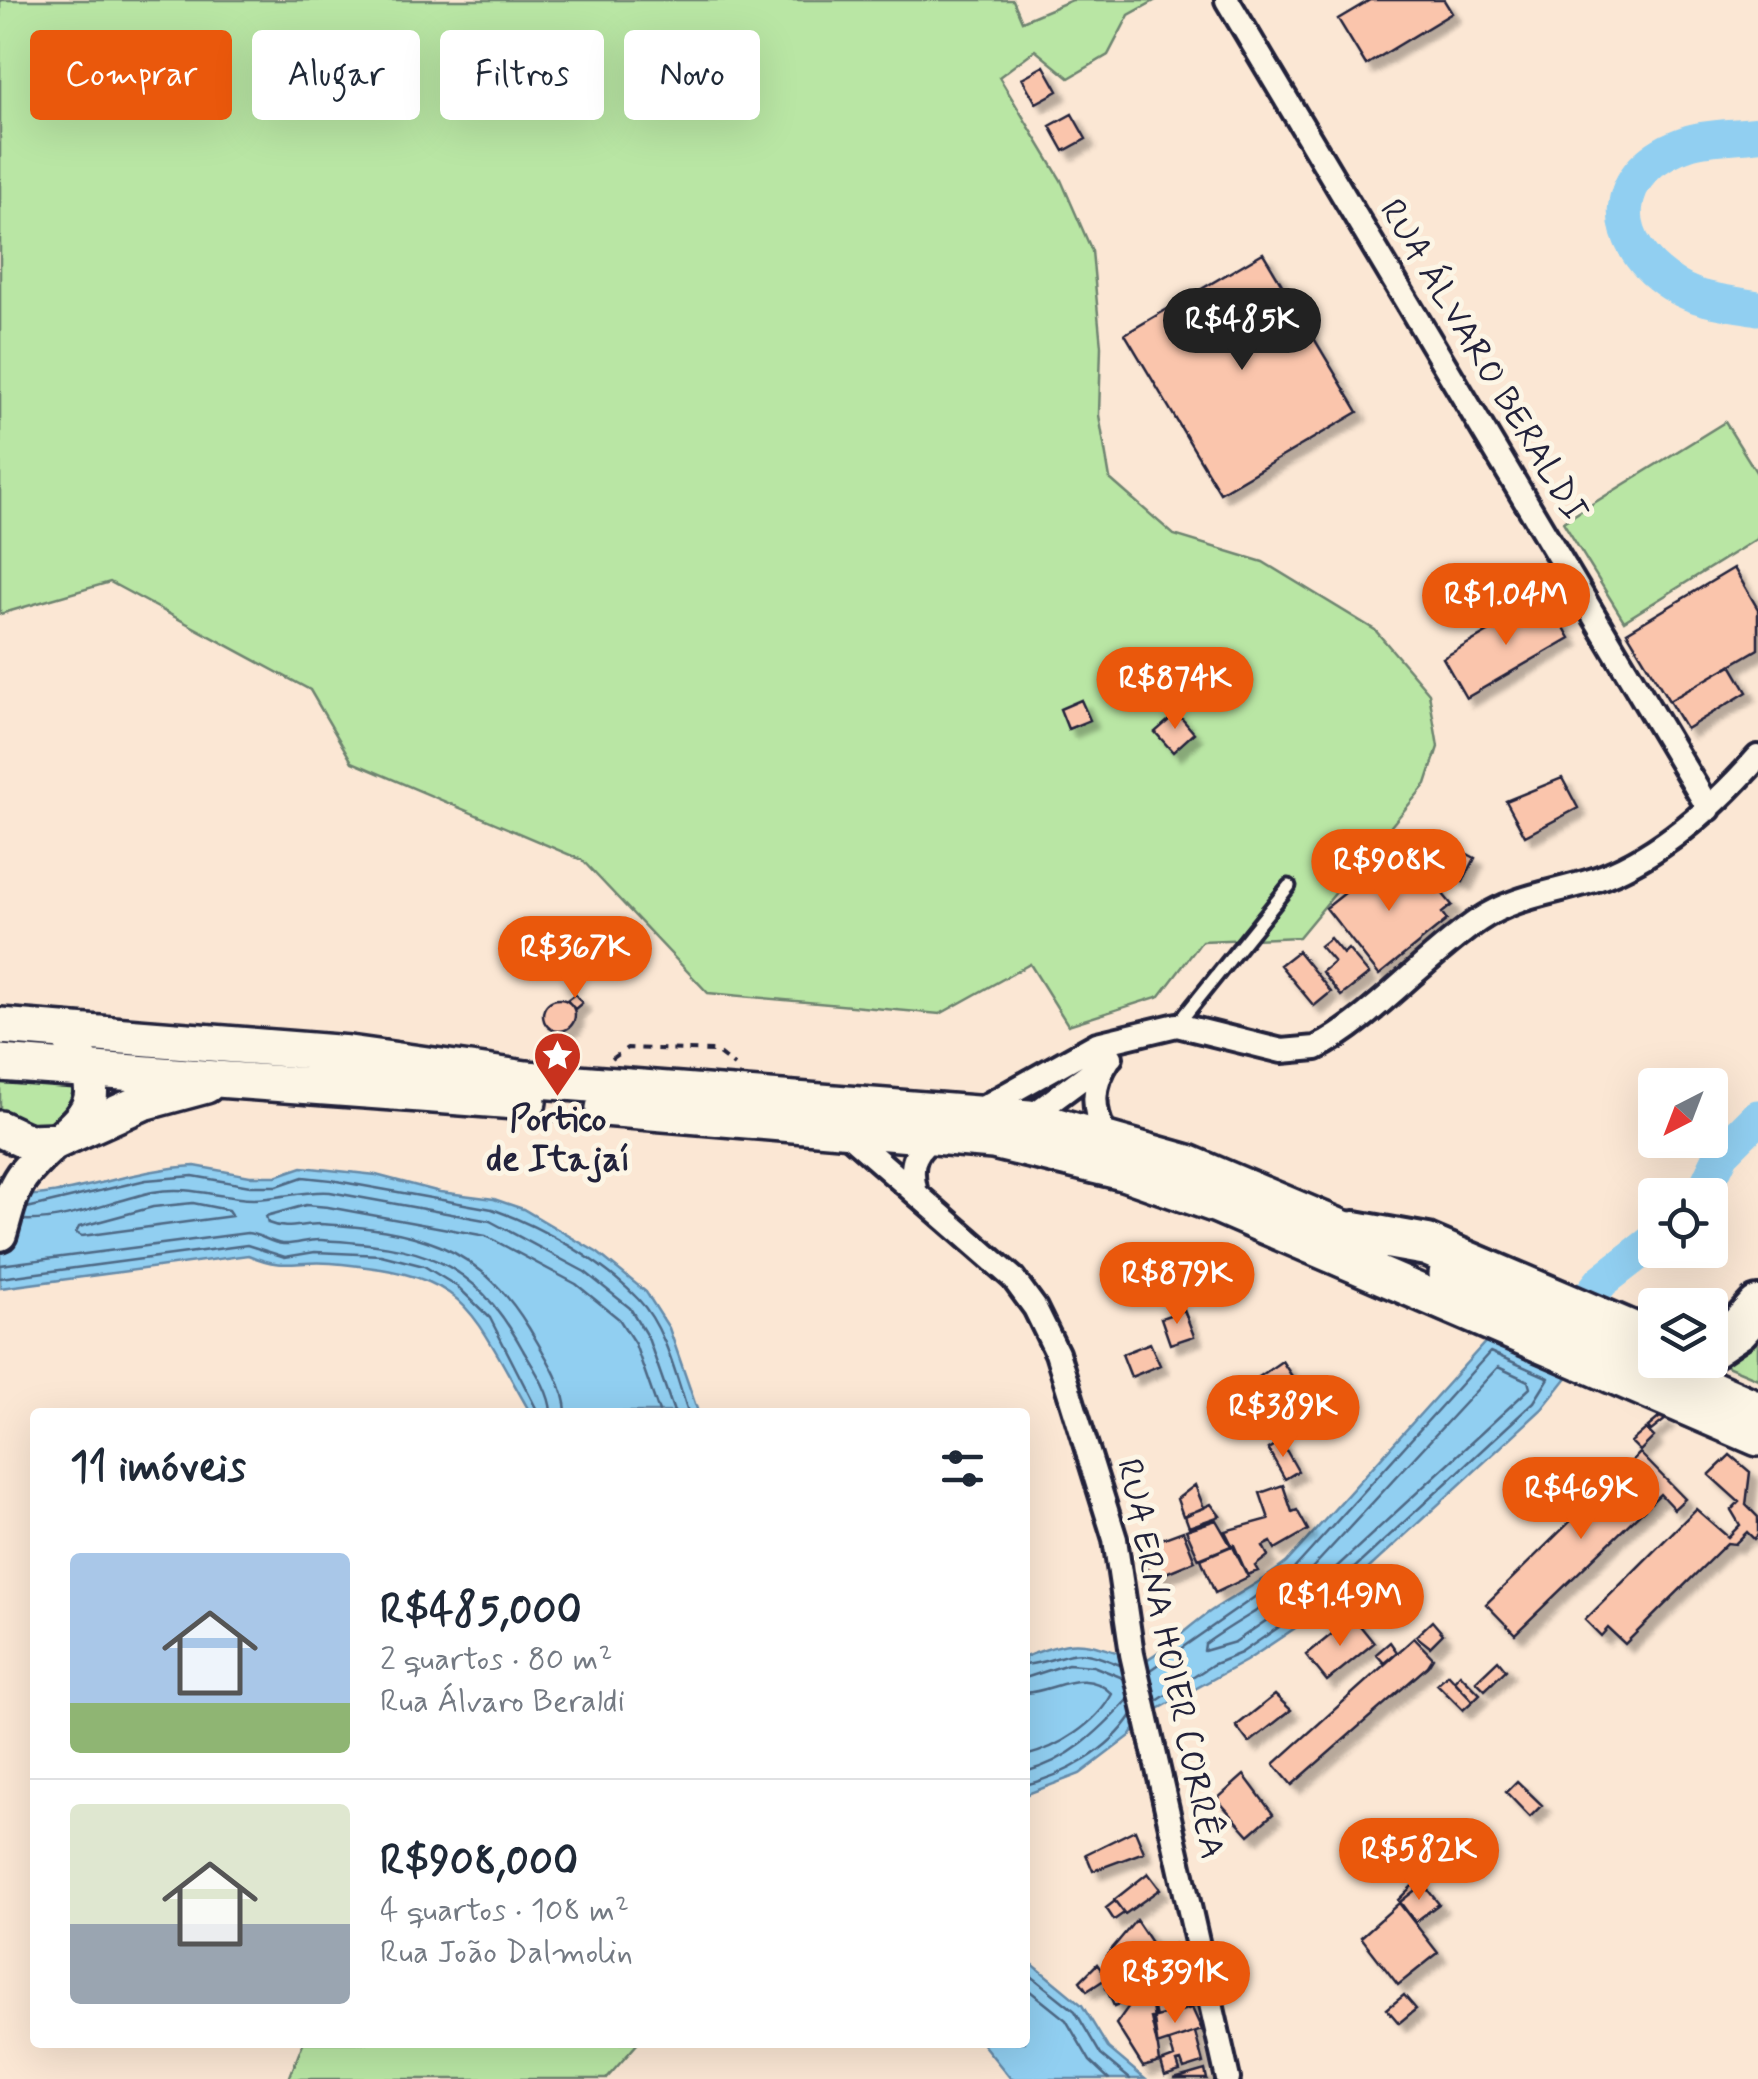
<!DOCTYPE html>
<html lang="pt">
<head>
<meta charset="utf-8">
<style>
	body { margin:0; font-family:Mynerve,sans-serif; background:#f6f6f7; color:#1f2937; height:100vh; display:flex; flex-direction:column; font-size:38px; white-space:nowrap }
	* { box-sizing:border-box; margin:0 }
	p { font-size:32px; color:#747a83 }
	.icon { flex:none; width:55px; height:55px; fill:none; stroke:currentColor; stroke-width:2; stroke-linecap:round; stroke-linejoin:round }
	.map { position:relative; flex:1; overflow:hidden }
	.side { position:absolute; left:30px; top:1408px; width:1000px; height:640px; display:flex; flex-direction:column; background:#fff; border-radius:10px; box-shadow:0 10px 40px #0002 }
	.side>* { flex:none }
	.guide { position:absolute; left:30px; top:30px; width:1000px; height:90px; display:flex; gap:20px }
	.needle { width:65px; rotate:222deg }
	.tools { position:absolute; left:1638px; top:1068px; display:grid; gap:20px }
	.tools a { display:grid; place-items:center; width:90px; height:90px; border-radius:10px; background:#fff; box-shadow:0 10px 40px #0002; font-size:50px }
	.price { position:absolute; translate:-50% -85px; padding:0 22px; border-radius:35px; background:#ea580c; color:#fff; font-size:32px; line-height:65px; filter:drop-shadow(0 2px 5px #0008) }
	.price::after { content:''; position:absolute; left:50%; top:60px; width:30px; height:22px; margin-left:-15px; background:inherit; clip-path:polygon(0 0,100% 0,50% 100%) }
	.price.active { background:#222; color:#fff }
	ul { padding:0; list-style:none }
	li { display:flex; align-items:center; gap:30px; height:250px; padding:0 40px }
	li+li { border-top:2px solid #e0e1e3 }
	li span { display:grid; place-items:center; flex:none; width:280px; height:200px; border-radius:10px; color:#555 }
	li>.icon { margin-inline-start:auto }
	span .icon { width:120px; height:120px; fill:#fffc; stroke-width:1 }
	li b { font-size:42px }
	h2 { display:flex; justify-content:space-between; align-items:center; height:120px; padding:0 40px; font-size:42px }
	.pill { padding:0 35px; border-radius:10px; background:#fff; box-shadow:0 10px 40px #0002; font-size:35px; line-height:90px }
	.pill.active { background:#ea580c; color:#fff }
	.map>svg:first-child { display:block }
	.green { fill:#b9e6a4; stroke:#6e8470; stroke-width:2.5 }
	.water { fill:#91cff1; stroke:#658aa8; stroke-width:2.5 }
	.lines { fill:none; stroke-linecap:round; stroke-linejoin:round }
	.shore { stroke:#4e6784; stroke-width:2.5 }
	.river { stroke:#91cff1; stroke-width:35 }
	.building { fill:#fac5ac; stroke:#22223b; stroke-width:2.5; filter:url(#shadow) }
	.lane-casing { stroke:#22223b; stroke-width:19 }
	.street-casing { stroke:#22223b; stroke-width:30 }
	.secondary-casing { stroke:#22223b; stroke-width:40 }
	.primary-casing { stroke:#22223b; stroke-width:42 }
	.highway-casing { stroke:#22223b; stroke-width:48 }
	.path { stroke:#22223b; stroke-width:4; stroke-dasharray:8 8; stroke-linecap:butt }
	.lane { stroke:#fcf5e5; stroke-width:11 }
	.street { stroke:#fcf5e5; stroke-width:22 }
	.secondary { stroke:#fcf5e5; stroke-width:32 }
	.primary { stroke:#fcf5e5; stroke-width:35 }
	.highway { stroke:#fcf5e5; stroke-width:40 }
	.labels { text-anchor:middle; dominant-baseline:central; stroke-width:10; stroke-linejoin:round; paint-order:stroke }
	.street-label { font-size:35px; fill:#22223b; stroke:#fcf5e5 }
	.poi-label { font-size:35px; font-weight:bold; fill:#22223b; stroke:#fcf5e5 }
</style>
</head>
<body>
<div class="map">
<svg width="1758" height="2079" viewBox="0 0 1758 2079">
	<defs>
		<filter id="shadow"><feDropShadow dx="8" dy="8" stdDeviation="2.5" flood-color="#0004"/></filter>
	</defs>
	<rect width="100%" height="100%" fill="#fbe7d4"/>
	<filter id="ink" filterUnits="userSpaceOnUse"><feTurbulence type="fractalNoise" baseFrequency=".01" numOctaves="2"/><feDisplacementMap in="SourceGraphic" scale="20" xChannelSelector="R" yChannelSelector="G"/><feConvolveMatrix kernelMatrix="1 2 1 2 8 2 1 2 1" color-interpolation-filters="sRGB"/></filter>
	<g filter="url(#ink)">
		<path class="green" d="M0,0H1013L1022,21L1072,0H1156L1129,15L1108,55L1069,78L1035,50L999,77L1061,180L1092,251L1101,346L1099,415L1110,479L1174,535L1263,562L1375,630L1429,693L1438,747L1426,784L1299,937L1202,941L1160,996L1068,1025L1030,964L940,1014L708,993L582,860L352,762L310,690L110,582L0,614Z
			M1725,422L1758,475V538L1624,621L1563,522Z
			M0,1069L80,1076V1098C54,1122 30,1144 0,1108Z
			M1758,1318V1379L1710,1359Z
			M303,2043V2042L638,2043L606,2079H289Z"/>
		<path class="water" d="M195,1166L250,1176H276L302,1167L376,1175L440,1192L494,1199L523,1209L598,1253L646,1292L669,1328L698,1412H530C466,1301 469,1275 331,1263C295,1260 286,1271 248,1255L0,1288V1196C67,1200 128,1169 195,1166Z
			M1489,1338L1569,1375L1542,1409L1328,1606L1246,1661L1142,1718L1130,1736L1080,1774L1025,1795V1657C1087,1632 1087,1647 1146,1660C1172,1645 1191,1623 1217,1607C1241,1592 1263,1581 1286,1563Z
			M1025,1958L1082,2005L1108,2048L1145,2079H1011L982,2043L1025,2042Z"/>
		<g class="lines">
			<path class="shore" d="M193,1203L228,1210L232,1216L82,1236L76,1233L79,1227L153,1207Z
				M27,1208L146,1180L193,1176L250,1186H277L303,1177L331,1180L492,1209C542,1227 601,1260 638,1299C665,1327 676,1376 688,1412
				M23,1220C67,1222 111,1201 153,1192C189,1185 218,1198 253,1199C280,1199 303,1190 330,1192L490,1221L585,1272L630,1308L648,1338L674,1412
				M0,1265L247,1233C260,1234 270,1243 283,1244C296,1245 308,1239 321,1240C421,1246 472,1257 523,1350C533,1367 550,1392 551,1412
				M0,1278L247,1245L285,1257L315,1252L381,1255L424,1266L458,1287L490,1318L538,1412
				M1498,1367L1528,1381L1530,1388L1315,1587L1235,1642L1204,1651L1205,1644C1238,1620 1271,1605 1302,1579Z
				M566,1412C565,1385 543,1352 529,1328C478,1243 413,1229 320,1224C300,1224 287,1231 268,1223L266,1216L306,1205L328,1207L486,1236L576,1284L619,1319L635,1344L659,1412
				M1025,1665C1072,1659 1067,1642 1120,1665
				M1150,1670L1292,1571L1490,1352L1549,1378L1534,1402L1323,1597L1241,1653L1212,1665L1157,1701
				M1025,1678L1068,1664L1093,1666L1123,1678
				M1025,1693C1056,1691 1085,1666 1112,1694C1096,1724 1058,1748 1025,1756
				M1025,1772C1070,1760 1098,1732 1128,1700
				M1025,1785C1065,1775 1109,1751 1132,1715
				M1025,1971L1075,2011L1101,2055L1130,2079
				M1025,1987L1066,2020L1090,2061L1109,2079"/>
			<path class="river" d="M1758,134C1736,137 1710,136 1690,142C1607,168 1605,245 1677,287C1700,301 1731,303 1758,308
				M1702,1195L1722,1153L1758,1117
				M1564,1329L1602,1281L1655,1240"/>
		</g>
		<path class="building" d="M1370,0H1444L1452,13L1366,65L1338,19Z
			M1044,66L1058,91L1036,103L1022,78Z
			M1072,114L1086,139L1064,151L1050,126Z
			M1263,253L1358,412L1220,493L1125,334Z
			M1734,568L1758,609V649L1669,701L1627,632Z
			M1547,598L1570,638L1466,698L1443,658Z
			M1731,665L1747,692L1686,729L1669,701Z
			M1081,700L1090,720L1068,729L1060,709Z
			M1177,713L1194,733L1173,752L1155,732Z
			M1562,778L1578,808L1525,836L1506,801Z
			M1460,850L1475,858L1463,882L1447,873Z
			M1393,855L1421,890L1432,881L1452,905L1442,913L1447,920L1379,975L1326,908Z
			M1330,938L1343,954L1348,949L1369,974L1341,996L1322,972L1334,962L1320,946Z
			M1298,951L1331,992L1314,1006L1280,965Z
			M575,994L582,1003L575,1009L567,1000Z
			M543 1015a16 16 0 1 1 32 0a16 16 0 1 1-32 0Z
			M1184,1310L1194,1336L1170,1344L1161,1318Z
			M1150,1343L1160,1365L1131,1377L1122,1354Z
			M1282,1361L1297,1384L1271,1401L1256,1379Z
			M1660,1417L1666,1419L1651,1431L1648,1427Z
			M1646,1429L1654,1437L1640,1451L1631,1442Z
			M1281,1441L1298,1471L1285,1479L1268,1449Z
			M1640,1453L1685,1499L1674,1509L1660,1494L1515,1634L1486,1604Z
			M1730,1455L1750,1472L1746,1505L1758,1517V1535L1754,1539L1747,1532L1735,1544L1727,1543L1625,1644L1608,1628L1601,1636L1585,1620L1696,1509L1728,1537L1740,1525L1731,1510L1739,1502L1709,1475Z
			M1195,1485L1204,1508L1183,1516L1177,1499Z
			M1283,1485L1292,1512L1297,1510L1308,1530L1275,1549L1271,1542L1263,1546L1268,1556L1255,1566L1258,1571L1247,1575L1225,1531L1269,1519L1260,1493Z
			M1211,1504L1220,1516L1189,1527L1185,1516Z
			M1216,1520L1231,1546L1199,1559L1186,1530Z
			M1183,1531L1195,1561L1151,1579L1140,1547Z
			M1234,1545L1248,1577L1215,1593L1201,1559Z
			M1353,1617L1374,1643L1327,1681L1306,1655Z
			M1432,1621L1443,1634L1430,1647L1416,1636Z
			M1414,1638L1433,1658L1428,1666L1292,1785L1274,1764Z
			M1390,1642L1397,1652L1384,1663L1376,1654Z
			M1498,1660L1506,1670L1485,1690L1476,1681Z
			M1448,1674L1473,1701L1463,1710L1437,1684Z
			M1460,1674L1480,1694L1473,1701L1454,1681Z
			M1275,1695L1291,1710L1249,1743L1236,1726Z
			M1244,1775L1273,1814L1249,1835L1217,1799Z
			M1517,1781L1542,1805L1530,1817L1506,1792Z
			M1135,1830L1144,1852L1093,1871L1086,1854Z
			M1148,1873L1160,1889L1125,1914L1114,1900Z
			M1419,1879L1423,1884L1400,1902L1398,1900Z
			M1423,1884L1439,1904L1415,1922L1400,1902Z
			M1115,1901L1124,1913L1114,1920L1106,1908Z
			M1399,1903L1438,1953L1398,1985L1361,1937Z
			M1136,1920L1156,1950L1115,1972L1106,1956Z
			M1174,1944L1185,1980L1150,1990L1143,1962Z
			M1097,1964L1107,1978L1087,1991L1080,1981Z
			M1122,1981L1130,1999L1114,2006L1106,1988Z
			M1181,1985L1187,2009L1156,2017L1150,1992Z
			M1189,1986L1194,2006L1188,2008L1183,1988Z
			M1150,1992L1160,2062L1143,2067L1116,2024L1136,1996Z
			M1404,1995L1416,2009L1399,2023L1387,2009Z
			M1192,2008L1202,2030L1157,2045L1151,2018Z
			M1195,2032L1203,2063L1184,2069L1181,2061L1177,2062L1180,2071L1165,2076L1161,2062L1174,2057L1169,2041Z
			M1205,2070L1207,2079H1174Z"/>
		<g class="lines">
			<defs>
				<path id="lane" d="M1177,1025L1289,886"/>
				<path id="street" d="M1227,0L1709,809
					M977,1111L1097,1044L1177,1025L1282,1051L1316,1048C1368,1023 1428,954 1479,920C1515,896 1554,893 1594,880C1659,858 1714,807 1758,757
					M1022,1123L1111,1057
					M842,1129L1013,1278L1035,1308L1057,1353L1115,1539L1132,1654L1228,2079
					M1105,1137C1092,1108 1091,1086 1109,1059
					M915,1189C909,1163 915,1149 937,1135"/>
				<path id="secondary" d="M0,1234C6,1214 10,1193 22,1176C65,1120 129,1116 62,1030"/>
				<path id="primary" d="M0,1026L349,1054L526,1079L1029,1118L1188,1163L1377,1243
					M0,1063L528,1102
					M604,1108L993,1141L1123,1172L1217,1205L1758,1438
					M0,1129L28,1142L56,1141L143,1102L206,1085
					M1447,1274L1758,1409"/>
				<path id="highway" d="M1354,1232L1427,1245L1655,1342
					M1710,1348L1738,1329L1758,1307"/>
			</defs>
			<use href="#lane" class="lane-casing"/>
			<use href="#street" class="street-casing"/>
			<use href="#secondary" class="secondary-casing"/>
			<use href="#primary" class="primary-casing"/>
			<use href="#highway" class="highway-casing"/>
			<path class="path" d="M612,1059L627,1048L715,1051L734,1066
				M550,1120L580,1122"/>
			<use href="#lane" class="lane"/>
			<use href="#street" class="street"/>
			<use href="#secondary" class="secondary"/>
			<use href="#primary" class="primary"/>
			<use href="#highway" class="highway"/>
		</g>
	</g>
	<defs>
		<symbol id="sight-pin" viewBox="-11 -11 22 30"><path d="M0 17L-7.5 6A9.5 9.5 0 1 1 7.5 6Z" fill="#c8321e" stroke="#fcf5e5"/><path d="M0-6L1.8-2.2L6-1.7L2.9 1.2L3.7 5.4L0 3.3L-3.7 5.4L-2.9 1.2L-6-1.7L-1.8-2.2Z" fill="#fff"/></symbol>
	</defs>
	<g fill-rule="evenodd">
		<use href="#sight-pin" x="530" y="1028" width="55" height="75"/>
	</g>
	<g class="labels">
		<g class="street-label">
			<text transform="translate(1483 361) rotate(59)">RUA ÁLVARO BERALDI</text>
			<text transform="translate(1170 1659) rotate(78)">RUA ERNA HOIER CORRÊA</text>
		</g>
		<g class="poi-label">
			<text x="558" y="1120">Portico<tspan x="558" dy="40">de Itajaí</tspan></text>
		</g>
	</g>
</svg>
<div class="tools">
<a><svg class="needle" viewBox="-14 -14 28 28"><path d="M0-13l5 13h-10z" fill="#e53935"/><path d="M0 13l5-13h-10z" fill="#747a83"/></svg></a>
<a><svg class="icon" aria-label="locate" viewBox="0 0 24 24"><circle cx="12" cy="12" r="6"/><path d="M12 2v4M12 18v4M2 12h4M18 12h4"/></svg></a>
<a><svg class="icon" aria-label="layers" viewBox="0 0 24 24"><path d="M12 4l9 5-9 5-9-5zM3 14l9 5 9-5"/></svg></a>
</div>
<b class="price active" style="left:1242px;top:373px">R$485K</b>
<b class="price" style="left:1506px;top:648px">R$1.04M</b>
<b class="price" style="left:1175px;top:732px">R$874K</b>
<b class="price" style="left:1389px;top:914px">R$908K</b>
<b class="price" style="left:575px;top:1001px">R$367K</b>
<b class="price" style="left:1177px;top:1327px">R$879K</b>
<b class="price" style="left:1283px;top:1460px">R$389K</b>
<b class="price" style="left:1581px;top:1542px">R$469K</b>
<b class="price" style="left:1340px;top:1649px">R$1.49M</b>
<b class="price" style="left:1419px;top:1903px">R$582K</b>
<b class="price" style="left:1175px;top:2026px">R$391K</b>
<div class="guide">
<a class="pill active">Comprar</a>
<a class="pill">Alugar</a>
<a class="pill">Filtros</a>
<a class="pill">Novo</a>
</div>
<section class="side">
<h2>11 imóveis<svg class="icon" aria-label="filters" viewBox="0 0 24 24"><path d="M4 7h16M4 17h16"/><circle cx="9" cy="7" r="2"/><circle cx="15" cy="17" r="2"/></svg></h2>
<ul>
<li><span style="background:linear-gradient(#a9c7e8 75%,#8fb573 0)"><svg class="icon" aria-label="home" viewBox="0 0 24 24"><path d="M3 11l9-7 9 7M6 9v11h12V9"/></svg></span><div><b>R$485,000</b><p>2 quartos · 80 m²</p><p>Rua Álvaro Beraldi</p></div></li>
<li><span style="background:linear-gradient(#dfe7d0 60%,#9aa5b1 0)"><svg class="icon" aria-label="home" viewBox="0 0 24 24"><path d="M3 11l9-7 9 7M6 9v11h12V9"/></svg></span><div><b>R$908,000</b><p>4 quartos · 108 m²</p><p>Rua João Dalmolin</p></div></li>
</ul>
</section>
</div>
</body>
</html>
